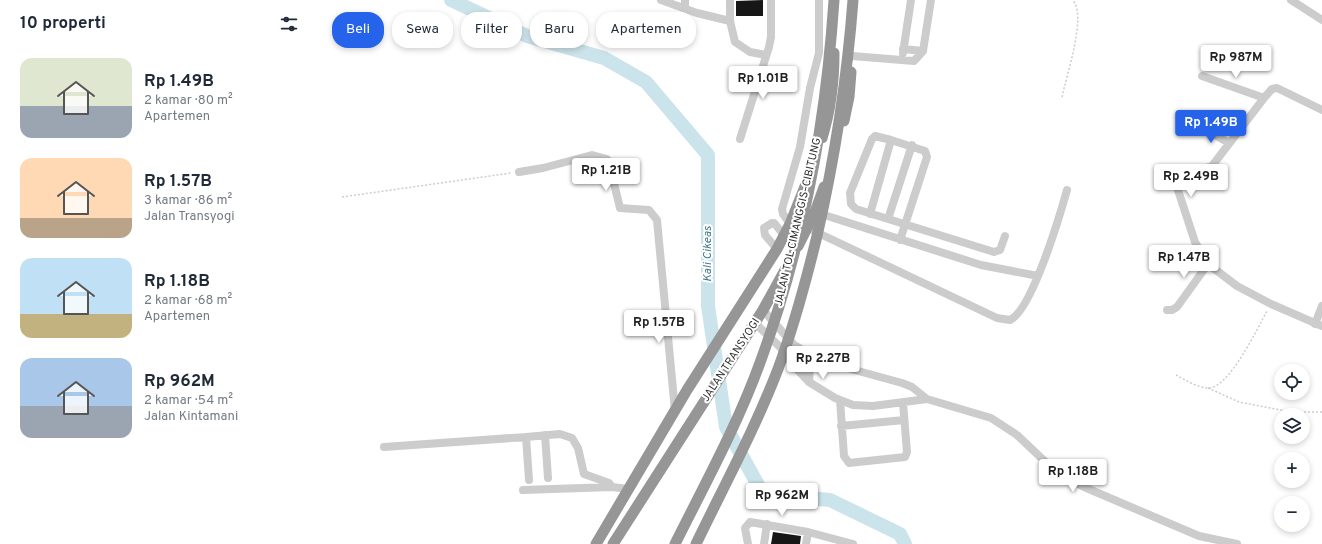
<!DOCTYPE html>
<html lang="id">
<head>
<meta charset="utf-8">
<style>
	body { margin:0; font-family:Overpass,sans-serif; background:#f6f6f7; color:#1f2937; height:100vh; display:flex; flex-direction:column; font-size:15px; white-space:nowrap }
	* { box-sizing:border-box; margin:0 }
	p { font-size:13px; color:#747a83 }
	.icon { flex:none; width:22px; height:22px; fill:none; stroke:currentColor; stroke-width:2; stroke-linecap:round; stroke-linejoin:round }
	.map { position:relative; flex:1; overflow:hidden }
	.drawer { display:flex; flex-direction:column; background:#fff; width:320px }
	.drawer>* { flex:none }
	.banner { position:absolute; left:12px; top:12px; width:380px; height:36px; display:flex; gap:8px }
	.fabs { position:absolute; left:954px; top:364px; display:grid; gap:8px }
	.fabs a { display:grid; place-items:center; width:36px; height:36px; border-radius:50%; background:#fff; box-shadow:0 2px 6px #0003; font-size:20px }
	.price { position:absolute; translate:-50% -34px; padding:0 9px; border-radius:4px; background:#fff; color:#222; font-size:13px; line-height:26px; filter:drop-shadow(0 1px 2px #0008) }
	.price::after { content:''; position:absolute; left:50%; top:24px; width:12px; height:9px; margin-left:-6px; background:inherit; clip-path:polygon(0 0,100% 0,50% 100%) }
	.price.current { background:#2563eb; color:#fff }
	ul { padding:0; list-style:none }
	li { display:flex; align-items:center; gap:12px; height:100px; padding:0 20px }
	li span { display:grid; place-items:center; flex:none; width:112px; height:80px; border-radius:12px; color:#555 }
	li>.icon { margin-inline-start:auto }
	span .icon { width:48px; height:48px; fill:#fffc; stroke-width:1 }
	li b { font-size:17px }
	h2 { display:flex; justify-content:space-between; align-items:center; height:48px; padding:0 20px; font-size:17px }
	.chip { padding:0 14px; border-radius:16px; background:#fff; box-shadow:0 2px 6px #0003; font-size:14px; line-height:36px }
	.chip.current { background:#2563eb; color:#fff }
	main { display:flex; flex:1; min-height:0 }
	.map>svg:first-child { display:block }
	.lines { fill:none; stroke-linecap:round; stroke-linejoin:round }
	.river { stroke:#cbe3ea; stroke-width:14 }
	.building { fill:#161616 }
	.path { stroke:#ccc; stroke-width:1.5; stroke-dasharray:2 2; stroke-linecap:butt }
	.minor { stroke:#ccc; stroke-width:8 }
	.highway { stroke:#969696; stroke-width:11 }
	.highway-bridge { stroke:#969696; stroke-width:11 }
	.labels { text-anchor:middle; dominant-baseline:central; stroke-width:4; stroke-linejoin:round; paint-order:stroke }
	.street-label { font-size:11px; fill:#2f2f2f; stroke:#fff }
	.water-label { font-size:12px; font-style:italic; fill:#417b8d; stroke:#fff }
</style>
</head>
<body>
<main>
<section class="drawer">
<h2>10 properti<svg class="icon" aria-label="filters" viewBox="0 0 24 24"><path d="M4 7h16M4 17h16"/><circle cx="9" cy="7" r="2"/><circle cx="15" cy="17" r="2"/></svg></h2>
<ul>
<li><span style="background:linear-gradient(#dfe7d0 60%,#9aa5b1 0)"><svg class="icon" aria-label="home" viewBox="0 0 24 24"><path d="M3 11l9-7 9 7M6 9v11h12V9"/></svg></span><div><b>Rp 1.49B</b><p>2 kamar · 80 m²</p><p>Apartemen</p></div></li>
<li><span style="background:linear-gradient(#ffd9b3 75%,#b9a48a 0)"><svg class="icon" aria-label="home" viewBox="0 0 24 24"><path d="M3 11l9-7 9 7M6 9v11h12V9"/></svg></span><div><b>Rp 1.57B</b><p>3 kamar · 86 m²</p><p>Jalan Transyogi</p></div></li>
<li><span style="background:linear-gradient(#bfe0f5 70%,#c2b280 0)"><svg class="icon" aria-label="home" viewBox="0 0 24 24"><path d="M3 11l9-7 9 7M6 9v11h12V9"/></svg></span><div><b>Rp 1.18B</b><p>2 kamar · 68 m²</p><p>Apartemen</p></div></li>
<li><span style="background:linear-gradient(#a9c7e8 60%,#9aa5b1 0)"><svg class="icon" aria-label="home" viewBox="0 0 24 24"><path d="M3 11l9-7 9 7M6 9v11h12V9"/></svg></span><div><b>Rp 962M</b><p>2 kamar · 54 m²</p><p>Jalan Kintamani</p></div></li>
</ul>
</section>
<div class="map">
<svg width="1002" height="544" viewBox="0 0 1002 544">
	<rect width="100%" height="100%" fill="#fff"/>
	<g class="lines">
		<path class="river" d="M131,0L207,36L284,58L326,82L388,155V306L406,427L443,494L510,500L580,534L585,544"/>
	</g>
	<path class="building" d="M443,0V16H416V1Z
		M453,532L481,536L480,544H451Z"/>
	<g class="lines">
		<path class="path" d="M742,97C746,77 768,13 752,0
			M22,197L191,173
			M856,375C865,380 877,387 887,388C908,391 938,327 947,311
			M888,388L919,402L971,412H1002"/>
		<path class="minor" d="M341,0L377,13L410,21
			M365,0V8
			M410,0V21L415,42L430,52L446,55
			M971,0L1002,20
			M583,49L603,51L611,0
			M583,53L591,0
			M532,56L594,61L603,51
			M882,76L944,98
			M1002,110L957,88L952,89L944,98L892,166L883,169L864,170L855,181L875,242L888,264L917,286L951,304L1002,326
			M883,128L909,143
			M420,139L449,47L451,37V0
			M199,172L223,168L272,155L287,159L289,163L300,208L329,210L337,220L355,411
			M498,213L661,265L718,276
			M550,214L571,140
			M568,219L592,145
			M470,224L463,214L462,209L480,147L490,88L499,53V0
			M494,231L677,318L690,320C712,310 740,215 747,190
			M580,240L607,157L605,151L571,140L555,136L552,139L530,193L531,204L536,209L674,252L680,250L685,236
			M457,249L445,235L444,228L452,223H454L464,235
			M443,310L474,345L502,361L582,383L592,387L607,399L671,418L697,435L736,472L764,487L879,536L917,544
			M847,310H852L857,307L888,264
			M435,323L460,347L472,364L489,382L515,398L533,405L553,406L607,399
			M995,324L1002,306
			M489,382L490,367L502,361
			M520,400L524,456L529,463L585,457L587,452L583,403
			M521,426L584,420
			M225,435L228,478
			M64,447L206,437
			M209,480L206,437L240,434L252,438L258,448L264,474L289,483L292,487L308,489
			M203,490L292,487
			M428,544L425,528L430,522L488,532L533,544
			M444,544L447,524
			M486,544L488,532"/>
		<path class="highway" d="M524,121L529,97L531,72
			M502,138C511,109 514,82 514,53
			M478,246L495,212L504,187
			M276,544L367,390L457,249L470,224L488,179
			M293,544L443,310L470,261"/>
		<path class="highway-bridge" d="M355,544C385,484 418,424 441,360C483,245 506,123 514,0
			M376,544C404,486 435,429 458,369C474,326 486,281 497,236C515,157 527,80 533,0"/>
	</g>
	<g class="labels">
		<g class="street-label">
			<text transform="translate(478 222) rotate(-77)">JALAN TOL CIMANGGIS–CIBITUNG</text>
			<text transform="translate(411 360) rotate(-57)">JALAN TRANSYOGI</text>
		</g>
		<g class="water-label">
			<text transform="translate(388 254) rotate(-90)">Kali Cikeas</text>
		</g>
	</g>
</svg>
<div class="fabs">
<a><svg class="icon" aria-label="locate" viewBox="0 0 24 24"><circle cx="12" cy="12" r="6"/><path d="M12 2v4M12 18v4M2 12h4M18 12h4"/></svg></a>
<a><svg class="icon" aria-label="layers" viewBox="0 0 24 24"><path d="M12 4l9 5-9 5-9-5zM3 14l9 5 9-5"/></svg></a>
<a>+</a>
<a>−</a>
</div>
<b class="price" style="left:916px;top:79px">Rp 987M</b>
<b class="price" style="left:443px;top:100px">Rp 1.01B</b>
<b class="price current" style="left:891px;top:144px">Rp 1.49B</b>
<b class="price" style="left:286px;top:192px">Rp 1.21B</b>
<b class="price" style="left:871px;top:198px">Rp 2.49B</b>
<b class="price" style="left:864px;top:279px">Rp 1.47B</b>
<b class="price" style="left:339px;top:344px">Rp 1.57B</b>
<b class="price" style="left:503px;top:380px">Rp 2.27B</b>
<b class="price" style="left:753px;top:493px">Rp 1.18B</b>
<b class="price" style="left:462px;top:517px">Rp 962M</b>
<div class="banner">
<a class="chip current">Beli</a>
<a class="chip">Sewa</a>
<a class="chip">Filter</a>
<a class="chip">Baru</a>
<a class="chip">Apartemen</a>
</div>
</div>
</main>
</body>
</html>
